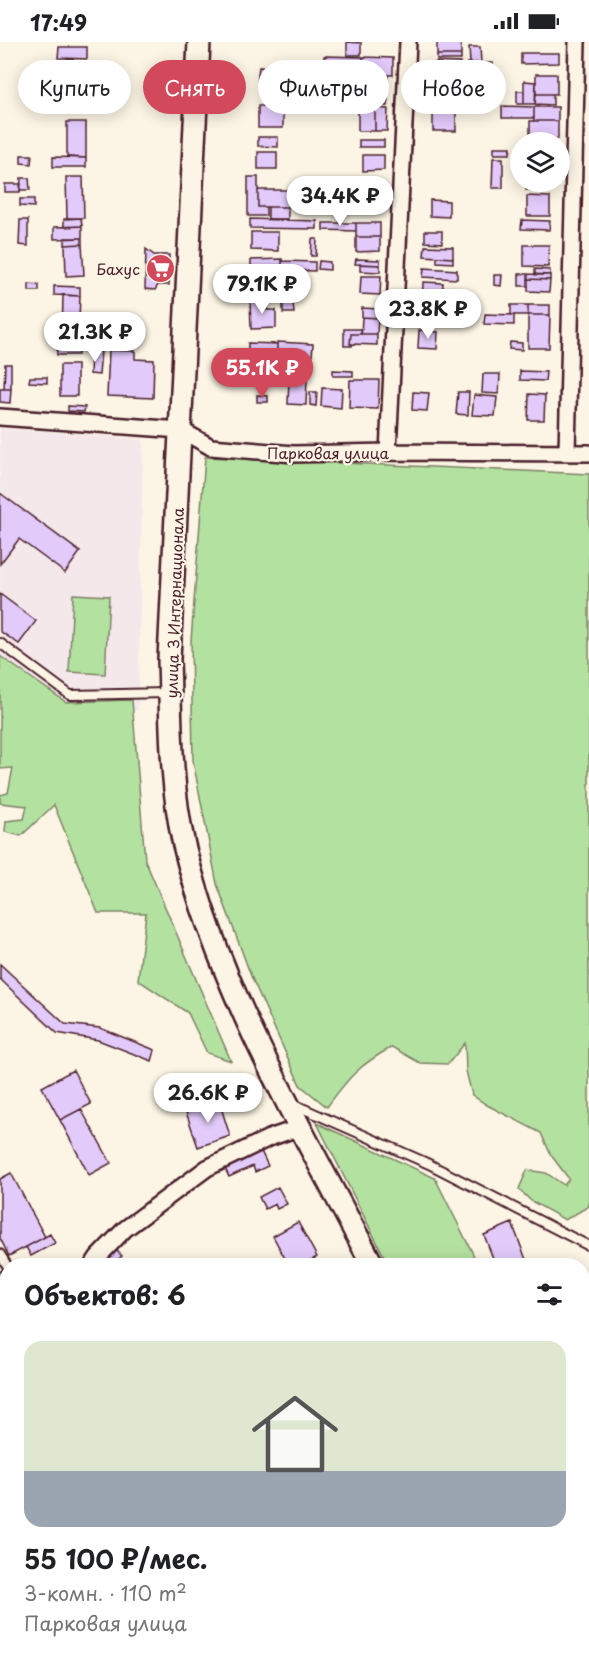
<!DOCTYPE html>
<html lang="ru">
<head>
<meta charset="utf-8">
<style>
	body { margin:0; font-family:"Playpen Sans",sans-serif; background:#f2f2f2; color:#202124; height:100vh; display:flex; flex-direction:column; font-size:22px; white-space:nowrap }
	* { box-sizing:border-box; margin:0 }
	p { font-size:20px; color:#757577 }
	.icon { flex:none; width:33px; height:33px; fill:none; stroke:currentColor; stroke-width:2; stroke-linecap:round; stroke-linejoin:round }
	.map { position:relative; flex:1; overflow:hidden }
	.sheet { position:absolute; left:0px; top:1216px; width:590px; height:404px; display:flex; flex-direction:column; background:#fff; border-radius:24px 24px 0 0; box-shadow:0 3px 15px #0003 }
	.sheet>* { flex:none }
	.top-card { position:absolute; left:18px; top:18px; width:554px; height:54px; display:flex; gap:12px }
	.tools { position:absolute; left:510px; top:90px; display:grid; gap:12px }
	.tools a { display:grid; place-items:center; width:60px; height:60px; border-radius:50%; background:#fff; box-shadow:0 3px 15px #0003; font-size:30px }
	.price { position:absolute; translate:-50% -51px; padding:0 14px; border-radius:21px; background:#fff; color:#222; font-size:20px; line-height:39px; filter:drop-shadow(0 2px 3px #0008) }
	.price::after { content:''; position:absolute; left:50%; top:36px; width:18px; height:14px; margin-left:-9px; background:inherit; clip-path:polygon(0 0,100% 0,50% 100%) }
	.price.selected { background:#d1495b; color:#fff }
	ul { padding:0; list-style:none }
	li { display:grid; align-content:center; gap:12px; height:318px; padding:0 24px }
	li+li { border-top:2px solid #e0e0e0 }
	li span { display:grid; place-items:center; height:186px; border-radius:18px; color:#555 }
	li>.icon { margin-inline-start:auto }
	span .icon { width:108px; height:108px; fill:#fffc; stroke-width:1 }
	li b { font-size:26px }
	h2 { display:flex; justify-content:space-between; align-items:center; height:72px; padding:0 24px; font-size:26px }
	.pill { padding:0 21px; border-radius:27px; background:#fff; box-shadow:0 3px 15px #0003; font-size:21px; line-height:54px }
	.pill.selected { background:#d1495b; color:#fff }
	.status { display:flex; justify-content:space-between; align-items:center; height:42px; padding:0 30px; background:#fff; direction:ltr }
	.status svg { height:16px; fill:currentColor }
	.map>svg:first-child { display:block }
	.built { fill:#f4e8eb }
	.green { fill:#b3e2a0; stroke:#7e8066; stroke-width:1.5 }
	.building { fill:#e2cafa; stroke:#4a1f2b; stroke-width:1.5 }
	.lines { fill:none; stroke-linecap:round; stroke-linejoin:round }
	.service-casing { stroke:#4a1f2b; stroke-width:12 }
	.minor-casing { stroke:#4a1f2b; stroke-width:20 }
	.secondary-casing { stroke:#4a1f2b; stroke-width:26 }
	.service { stroke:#fcf5e5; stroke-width:8 }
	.minor { stroke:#fcf5e5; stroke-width:15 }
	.secondary { stroke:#fcf5e5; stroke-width:21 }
	.rail-casing { stroke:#4a1f2b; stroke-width:6 }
	.rail { stroke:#fcf5e5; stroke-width:4; stroke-dasharray:11; stroke-linecap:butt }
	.labels { text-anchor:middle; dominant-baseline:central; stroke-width:4.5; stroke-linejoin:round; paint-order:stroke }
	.poi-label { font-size:15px; fill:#4a1f2b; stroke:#fcf5e5; text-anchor:end }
	.street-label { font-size:15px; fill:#4a1f2b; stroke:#fcf5e5 }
</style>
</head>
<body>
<div class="status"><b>17:49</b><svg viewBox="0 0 49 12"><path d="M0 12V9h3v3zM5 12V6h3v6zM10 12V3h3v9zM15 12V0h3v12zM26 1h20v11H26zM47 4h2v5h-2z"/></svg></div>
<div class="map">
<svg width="589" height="1619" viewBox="0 0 589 1619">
	<rect width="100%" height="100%" fill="#fcf5e5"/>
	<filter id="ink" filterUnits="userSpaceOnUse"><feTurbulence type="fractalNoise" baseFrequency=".0167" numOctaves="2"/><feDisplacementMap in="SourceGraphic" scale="12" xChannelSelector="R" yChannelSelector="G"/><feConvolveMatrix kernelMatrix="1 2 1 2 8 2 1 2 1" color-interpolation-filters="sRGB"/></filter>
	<g filter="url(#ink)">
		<path class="built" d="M0,386L143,397L138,668L57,670L0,628Z"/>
		<path class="green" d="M205,415L589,432V1164L565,1178L531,1159L519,1147L527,1128L546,1131L564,1143L569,1137L551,1113L541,1091L487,1063L472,1053L466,1029L465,1001L448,1022L420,1021L392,1005C359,1023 349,1035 327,1065L300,1043L251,934L217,842L193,719L191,599Z
			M73,552L109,554L105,632L69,630Z
			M0,614L66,660L132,658L145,818L231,1019L207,1011L188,971L138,938L146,871H98L54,763L21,794L5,790L6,779L24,777L27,764L0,761V753L8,751L13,726L0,727Z
			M317,1081L435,1136L479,1224H389Z
			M582,1440L589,1456V1488L582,1491Z
			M582,1525L589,1538V1606L582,1592Z"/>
		<path class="building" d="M347,0L361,1V13H347Z
			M437,0H461V13H437Z
			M59,5H87V17L58,16Z
			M469,5H480L481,21H470Z
			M521,11H559V21L521,22Z
			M437,13H461V18H437Z
			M324,14L363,15V27H324Z
			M363,15L393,16V33H360V27H363Z
			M436,20L460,21V29H436Z
			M467,21H493L492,32H467Z
			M259,25L277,26V34L258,33Z
			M345,27H360V35H345Z
			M457,32V49H436V33Z
			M536,32H557V52H536Z
			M258,33L279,34V44H258Z
			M360,33H388L387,53H360Z
			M67,38H86V51H67Z
			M524,39L536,40L535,62H524Z
			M517,49H524V62H517Z
			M536,52H553V63L535,62Z
			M351,56L388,57L387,64L350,63Z
			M325,57H335L336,65H325Z
			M258,64H283V86H258Z
			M502,64L534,65V76H502Z
			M534,65H558V79H534Z
			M358,66H375V89H358Z
			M375,66L388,67L387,89H375Z
			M456,68V89H433V69Z
			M530,79H558V97H530Z
			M67,80H86V116L67,115Z
			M258,95H278V105L258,104Z
			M536,97H556V100H536Z
			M359,98H384V105H359Z
			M494,105H511L510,112H494Z
			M258,110H277V127H258Z
			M21,113H32L31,122L21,121Z
			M363,113H384V128L363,129Z
			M53,115L86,116V125H53Z
			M493,116H503V146H492Z
			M66,135H83L84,176H67Z
			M248,135H258V165H266V174H248Z
			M21,136H29L30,148H20Z
			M526,140H550V148H526Z
			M5,142H21L20,150H5Z
			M258,148H288V165H258Z
			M385,151V167H365V152Z
			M527,154L550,155V174H527Z
			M20,157H34V165L20,164Z
			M430,158L449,159V175L430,174Z
			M268,165H288V177H268Z
			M81,176L82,184L64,185V177Z
			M250,177L317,179V187L250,186Z
			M20,178H28V204L19,203Z
			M522,178L550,179L549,188L521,187Z
			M323,181H356V189L323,188Z
			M356,181H380V195H356Z
			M82,184V196L54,197V185Z
			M425,189H442V201L425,200Z
			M251,190H278V209L251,208Z
			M356,195H380V209L356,210Z
			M65,196H82V202L65,203Z
			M312,197H317L316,214H311Z
			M82,202L84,233L66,234L65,203Z
			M524,203H549L548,225L524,224Z
			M425,204L453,205V216L424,214Z
			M146,207L154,213H169V243H158L155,248L145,247Z
			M437,215L453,216V221L437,220Z
			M282,217V229L251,230V218Z
			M356,217L380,218V223L355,222Z
			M282,219L315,220V229L282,228Z
			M319,219L330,220V228L318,227Z
			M360,222L380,223V230L360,229Z
			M424,226L457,228V237L423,235Z
			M535,227L550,228V233H535Z
			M275,229L274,246H251V230Z
			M519,232H528V244H519Z
			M528,232L550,233V238L528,237Z
			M494,233H502L501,244L494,243Z
			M361,234H381L380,253L360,252Z
			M528,237L550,238L549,250L528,249Z
			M423,240L443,241L441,268L422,267Z
			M29,242L39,243V249H29Z
			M54,244L80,245V254L54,253Z
			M444,246H457V253H444Z
			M251,249H264V255L251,256Z
			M63,253L80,254L78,301H62Z
			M250,257H267V268H276V286L251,287Z
			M283,261H293L294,271H283Z
			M511,263H528V273H511Z
			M528,263H550V273H528Z
			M362,266L378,267V276L362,275Z
			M485,272L514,273V283L484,282Z
			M528,273H550L549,306H528Z
			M362,275L378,276L377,292H361Z
			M344,287H362L361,292H351L350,302H353L352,304H344Z
			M57,288H62V301H78V313H57Z
			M419,288L438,290L437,307L418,306Z
			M351,292H377V303L350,302Z
			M277,300L313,302L312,315L277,313Z
			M510,300L522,301V308L509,307Z
			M248,301L277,302V313L248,312Z
			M109,308L135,309V317L154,318L153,356L107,354Z
			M91,309H101L99,333L90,332Z
			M247,317H271V336H247Z
			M5,322H11V347H4Z
			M60,323H77V354H60Z
			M333,328L353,329V334H333Z
			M520,329L546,330L545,339L520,338Z
			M483,332H500L499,352L482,351Z
			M30,335H47V341L29,340Z
			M289,335L307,336L306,363L288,362Z
			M350,338H379L378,367L349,366Z
			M322,346L342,347L341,366L321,364Z
			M0,347H11L10,361L0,360Z
			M310,350H317L316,364L310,363Z
			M413,350L429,351L427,369L412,368Z
			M458,350H469L468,373L456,372Z
			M529,352L545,353L544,378H528Z
			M257,353L268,354V360H257Z
			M474,353L497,355L495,374L472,373Z
			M68,364L85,365L84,370L68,369Z
			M0,451L80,510L65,531L19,497L0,522Z
			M0,552L36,579L19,602L0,589Z
			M0,922L65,982L100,986L155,1008L152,1019L98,998L57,991L0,937Z
			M73,1028L91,1062L60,1078L42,1045Z
			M186,1045L200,1049L196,1062L182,1058Z
			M219,1059L230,1094L198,1105L186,1070Z
			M81,1067L111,1121L89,1133L60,1078Z
			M258,1103L268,1124L255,1130L253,1124L229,1135L222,1120Z
			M11,1131L45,1195L9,1214L0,1196V1137Z
			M278,1145L287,1162L277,1167L275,1162L265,1167L259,1155Z
			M298,1180L317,1215L301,1224H289L273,1194Z
			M512,1181L527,1220L518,1224H496L484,1193Z
			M50,1192L55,1201L31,1214L26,1205Z
			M114,1206L122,1214L111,1224H101Z
			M0,1277L8,1289V1308L0,1313Z
			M8,1335V1365L0,1355V1340Z
			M0,1389L8,1400V1449L0,1438Z
			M586,1396L589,1402V1417L582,1420V1397Z
			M589,1420V1453L582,1437V1424Z
			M141,1612H179L183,1619H145Z
			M219,1612H237L240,1619H217L214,1614Z
			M317,1612H344L347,1619H320Z
			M421,1612H443L446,1619H424Z"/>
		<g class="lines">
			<defs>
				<path id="service" d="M0,601L70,653L168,651
					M293,1062L429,1122L589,1204
					M0,1212L8,1225
					M0,1236L8,1230
					M0,1457L2,1459L0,1460"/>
				<path id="minor" d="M0,375L181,388L211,405L294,412L388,410L589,411
					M388,410L408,0
					M567,410L577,0
					M92,1224L98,1215L125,1187L207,1126L269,1096L301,1085
					M582,1507L589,1521
					M393,1612L397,1619
					M199,1615L201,1619"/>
				<path id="secondary" d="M199,0L169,617C171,679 170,742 184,803C220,951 303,1089 373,1224
					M575,1612L578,1619"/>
			</defs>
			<use href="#service" class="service-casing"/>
			<use href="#minor" class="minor-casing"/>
			<use href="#secondary" class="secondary-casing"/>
			<use href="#service" class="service"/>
			<use href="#minor" class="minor"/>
			<use href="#secondary" class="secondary"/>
			<defs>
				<path id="rail" d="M81,1612L83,1619
					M127,1612L128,1619"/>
			</defs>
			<use href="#rail" class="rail-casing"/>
			<use href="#rail" class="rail"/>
		</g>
	</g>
	<defs>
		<symbol id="supermarket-disc" viewBox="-11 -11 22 22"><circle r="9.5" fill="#d1495b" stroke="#fcf5e5"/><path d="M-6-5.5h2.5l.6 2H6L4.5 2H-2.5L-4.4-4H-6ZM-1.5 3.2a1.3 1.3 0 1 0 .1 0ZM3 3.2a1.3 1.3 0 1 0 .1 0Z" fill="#fff"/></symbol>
	</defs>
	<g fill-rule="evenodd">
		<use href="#supermarket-disc" x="144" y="210" width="33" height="33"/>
	</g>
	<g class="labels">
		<g class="poi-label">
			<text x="140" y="226">Бахус</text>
		</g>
		<g class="street-label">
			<text x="328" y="410">Парковая улица</text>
			<text transform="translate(174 561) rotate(-88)">улица 3 Интернационала</text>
		</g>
	</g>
</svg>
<div class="tools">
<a><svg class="icon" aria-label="layers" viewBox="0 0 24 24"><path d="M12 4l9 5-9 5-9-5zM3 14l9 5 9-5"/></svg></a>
</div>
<b class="price" style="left:340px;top:185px">34.4K ₽</b>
<b class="price" style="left:262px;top:273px">79.1K ₽</b>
<b class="price" style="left:428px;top:298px">23.8K ₽</b>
<b class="price" style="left:95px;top:321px">21.3K ₽</b>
<b class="price selected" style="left:262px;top:357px">55.1K ₽</b>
<b class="price" style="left:208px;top:1082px">26.6K ₽</b>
<div class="top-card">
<a class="pill">Купить</a>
<a class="pill selected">Снять</a>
<a class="pill">Фильтры</a>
<a class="pill">Новое</a>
</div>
<section class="sheet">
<h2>Объектов: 6<svg class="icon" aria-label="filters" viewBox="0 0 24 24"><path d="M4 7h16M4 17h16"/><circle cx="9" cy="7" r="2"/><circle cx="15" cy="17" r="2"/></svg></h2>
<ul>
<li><span style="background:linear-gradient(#dfe7d0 70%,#9aa5b1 0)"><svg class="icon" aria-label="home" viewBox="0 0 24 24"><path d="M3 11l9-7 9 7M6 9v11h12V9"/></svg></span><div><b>55 100 ₽/мес.</b><p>3-комн. · 110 m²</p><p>Парковая улица</p></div></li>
</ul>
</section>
</div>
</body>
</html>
